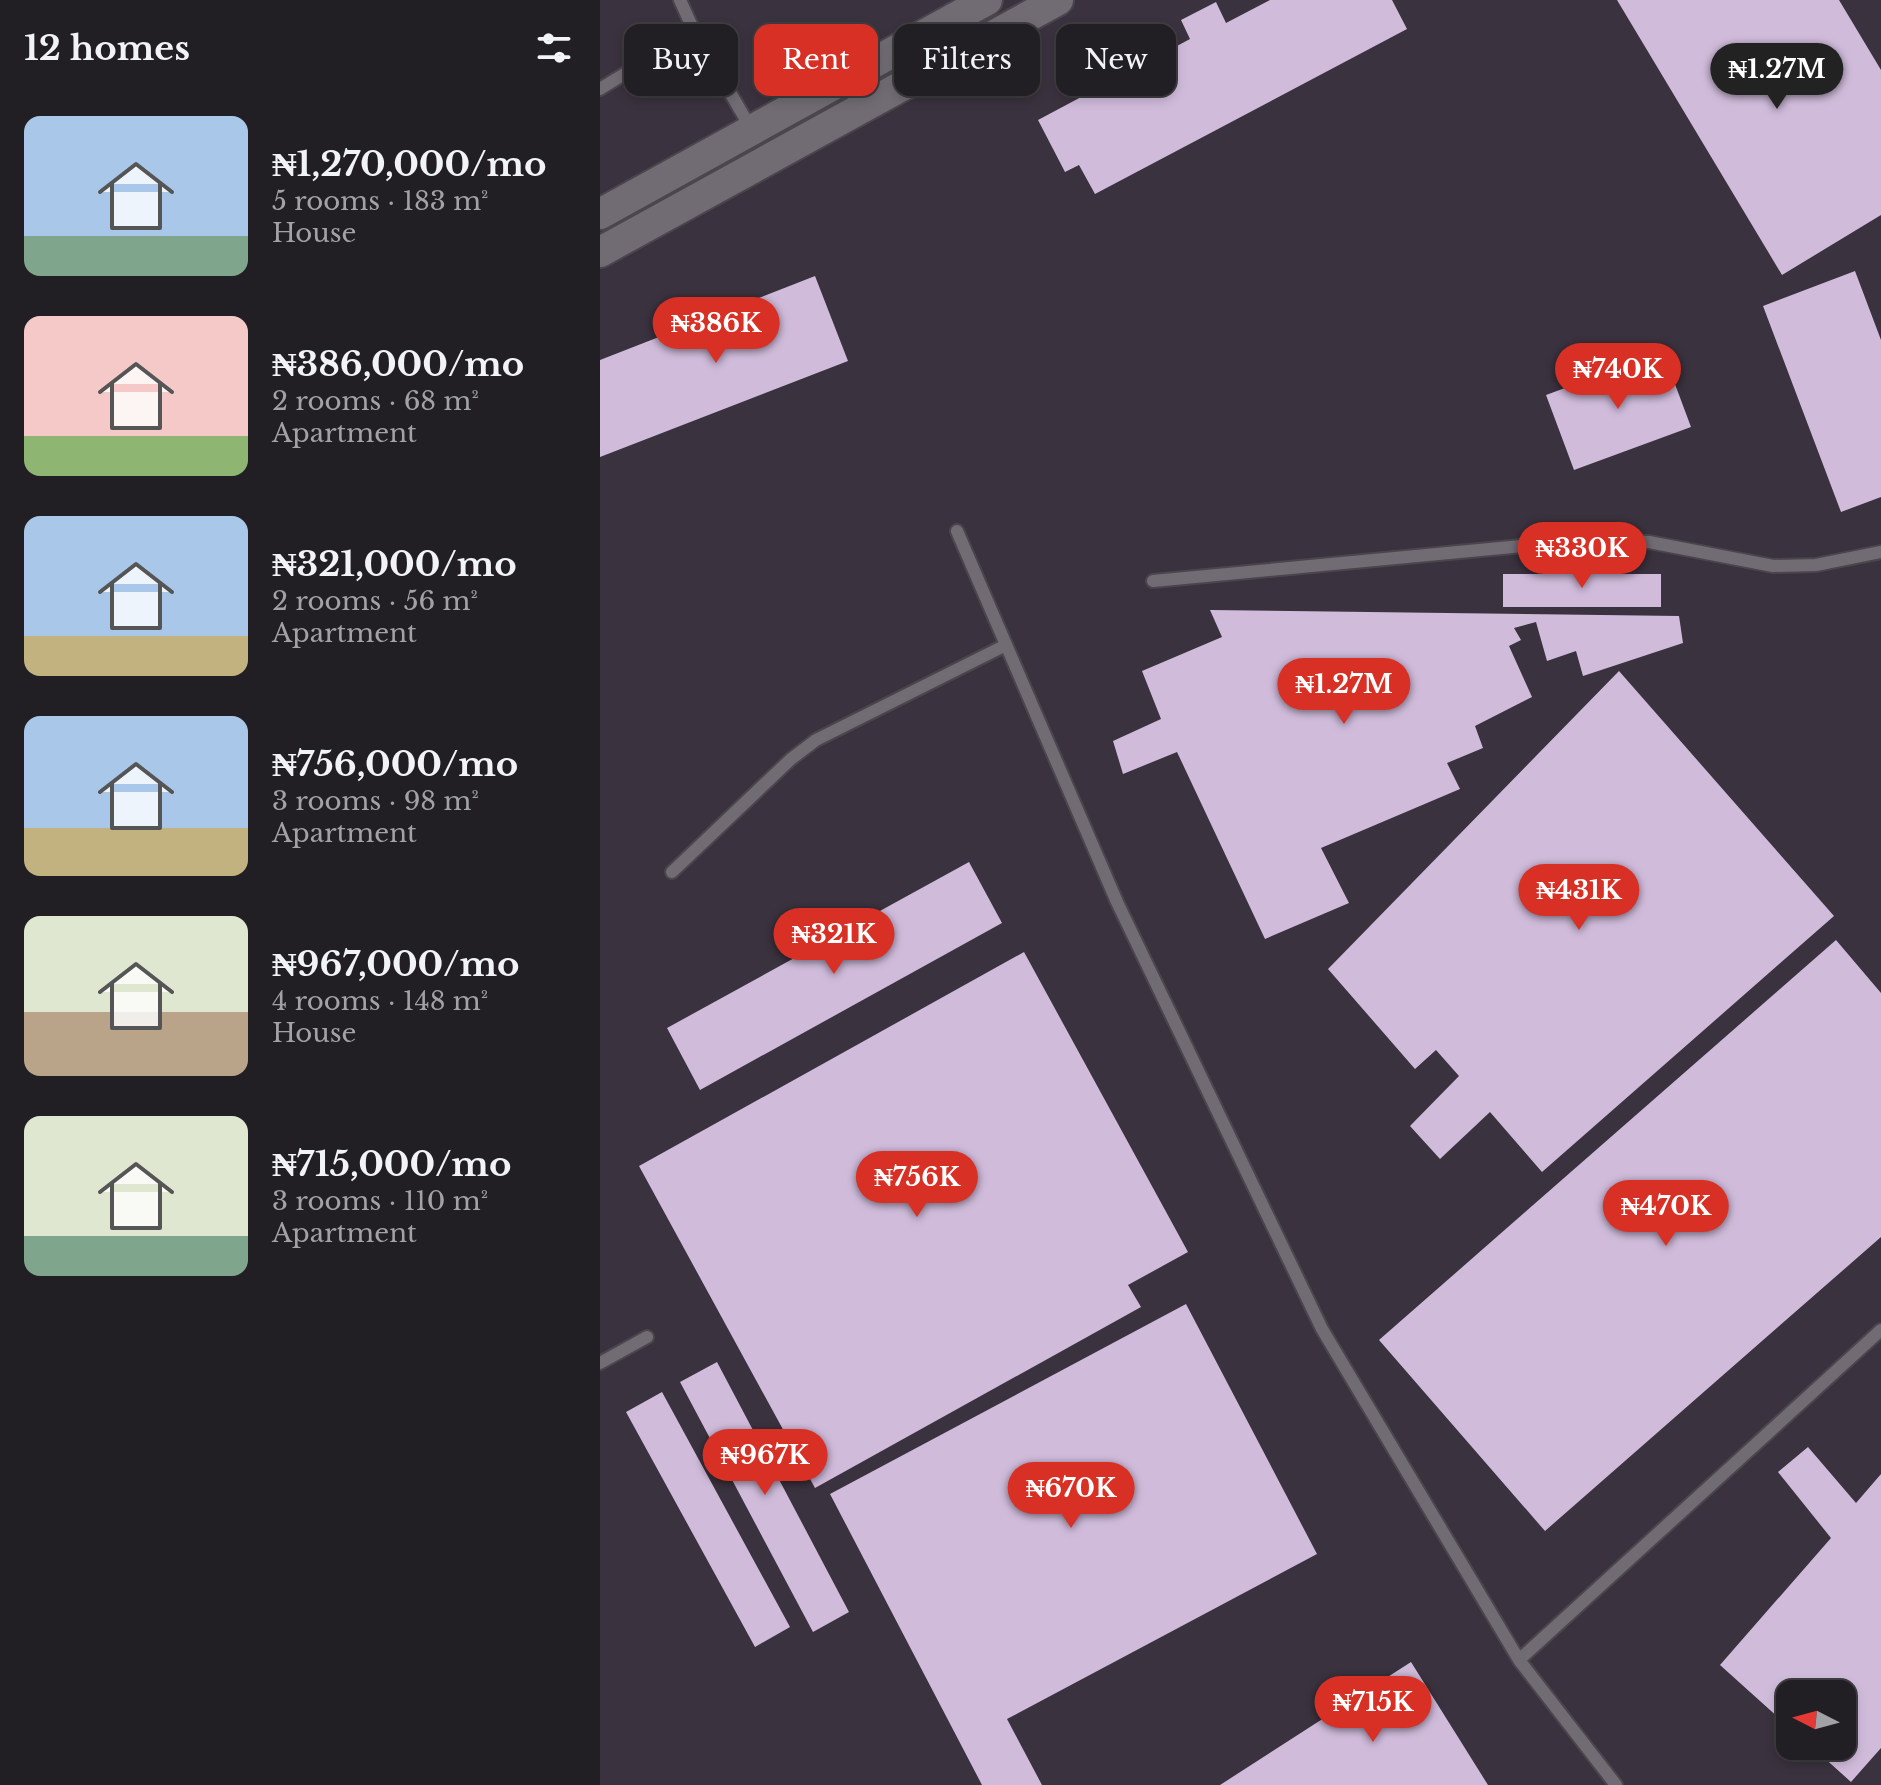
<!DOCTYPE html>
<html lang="en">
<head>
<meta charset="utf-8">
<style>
	body { margin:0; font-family:"Libre Baskerville",serif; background:#2a272c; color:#f1f3f6; height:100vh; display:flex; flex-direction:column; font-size:30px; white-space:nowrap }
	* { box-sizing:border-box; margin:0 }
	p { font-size:26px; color:#a2a2a6 }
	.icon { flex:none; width:44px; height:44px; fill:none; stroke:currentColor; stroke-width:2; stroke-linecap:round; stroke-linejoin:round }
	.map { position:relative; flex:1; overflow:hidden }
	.side { display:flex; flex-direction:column; background:#221f24; width:600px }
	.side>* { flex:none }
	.top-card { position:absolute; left:24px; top:24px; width:760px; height:72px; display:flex; gap:16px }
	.needle { width:52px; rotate:276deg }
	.tools { position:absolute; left:1176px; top:1680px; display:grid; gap:16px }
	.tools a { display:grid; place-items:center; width:80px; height:80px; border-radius:16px; background:#221f24; box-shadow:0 4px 12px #0003,0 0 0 2px #3f3d41; font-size:40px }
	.price { position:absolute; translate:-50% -68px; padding:0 18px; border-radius:28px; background:#d93025; color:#fff; font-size:26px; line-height:52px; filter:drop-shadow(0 2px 4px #0008) }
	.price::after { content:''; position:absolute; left:50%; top:48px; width:24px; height:18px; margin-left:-12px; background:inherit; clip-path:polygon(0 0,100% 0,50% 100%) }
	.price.active { background:#222; color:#fff }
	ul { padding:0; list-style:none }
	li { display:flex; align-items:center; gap:24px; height:200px; padding:0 24px }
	li span { display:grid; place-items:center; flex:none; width:224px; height:160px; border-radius:16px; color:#555 }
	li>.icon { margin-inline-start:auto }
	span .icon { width:96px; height:96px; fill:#fffc; stroke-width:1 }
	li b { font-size:34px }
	h2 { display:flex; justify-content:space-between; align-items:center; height:96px; padding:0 24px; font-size:34px }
	.chip { padding:0 28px; border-radius:16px; background:#221f24; box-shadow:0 4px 12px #0003,0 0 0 2px #3f3d41; font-size:28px; line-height:72px }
	.chip.active { background:#d93025; color:#fff }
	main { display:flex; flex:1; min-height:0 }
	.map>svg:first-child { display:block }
	.built { fill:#3a323e; fill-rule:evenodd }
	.building { fill:#d0bbdb }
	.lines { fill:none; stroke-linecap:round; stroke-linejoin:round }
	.service-casing { stroke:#4b464d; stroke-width:16 }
	.tertiary-casing { stroke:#4b464d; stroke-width:34 }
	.service { stroke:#716c74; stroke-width:12 }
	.tertiary { stroke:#716c74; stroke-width:30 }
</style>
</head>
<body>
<main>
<section class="side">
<h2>12 homes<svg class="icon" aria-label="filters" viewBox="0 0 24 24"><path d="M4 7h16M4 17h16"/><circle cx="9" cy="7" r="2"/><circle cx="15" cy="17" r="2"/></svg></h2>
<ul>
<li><span style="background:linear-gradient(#a9c7e8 75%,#7fa58c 0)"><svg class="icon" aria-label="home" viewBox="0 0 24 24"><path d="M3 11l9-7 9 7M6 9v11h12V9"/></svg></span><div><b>₦1,270,000/mo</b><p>5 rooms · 183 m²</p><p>House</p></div></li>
<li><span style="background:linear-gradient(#f6c9c9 75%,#8fb573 0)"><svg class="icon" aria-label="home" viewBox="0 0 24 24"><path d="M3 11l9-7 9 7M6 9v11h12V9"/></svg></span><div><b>₦386,000/mo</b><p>2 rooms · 68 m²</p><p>Apartment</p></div></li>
<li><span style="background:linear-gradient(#a9c7e8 75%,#c2b280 0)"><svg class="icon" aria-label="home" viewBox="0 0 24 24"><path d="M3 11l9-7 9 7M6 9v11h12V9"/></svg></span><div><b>₦321,000/mo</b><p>2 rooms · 56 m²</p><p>Apartment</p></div></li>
<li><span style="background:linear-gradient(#a9c7e8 70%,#c2b280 0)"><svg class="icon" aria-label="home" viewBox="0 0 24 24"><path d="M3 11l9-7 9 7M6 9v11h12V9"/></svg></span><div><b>₦756,000/mo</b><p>3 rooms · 98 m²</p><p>Apartment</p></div></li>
<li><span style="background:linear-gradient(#dfe7d0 60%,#b9a48a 0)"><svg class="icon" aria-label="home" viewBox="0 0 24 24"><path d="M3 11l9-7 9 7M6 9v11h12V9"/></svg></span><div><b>₦967,000/mo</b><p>4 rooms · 148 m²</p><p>House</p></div></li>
<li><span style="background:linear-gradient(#dfe7d0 75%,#7fa58c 0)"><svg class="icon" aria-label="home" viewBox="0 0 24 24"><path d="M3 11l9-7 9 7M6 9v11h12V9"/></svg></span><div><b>₦715,000/mo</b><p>3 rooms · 110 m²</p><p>Apartment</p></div></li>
</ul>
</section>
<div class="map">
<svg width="1281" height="1785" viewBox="0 0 1281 1785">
	<rect width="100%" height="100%" fill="#2d2930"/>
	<path class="built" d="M0,0H1281V1785H0ZM1190,1694H1242V1746H1190Z"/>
	<path class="building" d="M670,0H792L807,29L495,194L479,165L465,172L438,120L590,39L581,20L616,2L626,23Z
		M1017,0H1239L1281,70V215L1182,275Z
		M1255,271L1281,340V497L1241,512L1163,306Z
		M215,276L248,361L0,457V360Z
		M1063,352L1091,427L974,470L946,395Z
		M903,574H1061V607H903Z
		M610,610L1079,616L1083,643L983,676L976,651L947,661L936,622L914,628L921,640L909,646L932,697L875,726L883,748L847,763L860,789L721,848L749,903L665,939L577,752L523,774L513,741L561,719L542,671L622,637Z
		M1019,671L1234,916L942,1172L890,1112L840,1159L810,1126L859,1076L836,1050L815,1069L728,969Z
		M369,862L402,923L100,1090L67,1028Z
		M1236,940L1281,993V1237L945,1531L779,1340Z
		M424,952L588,1252L528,1285L541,1307L215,1488L39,1166Z
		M586,1304L717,1554L407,1719L442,1785H382L230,1494Z
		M117,1362L249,1612L213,1632L80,1382Z
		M62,1392L190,1627L155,1647L26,1412Z
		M1208,1447L1256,1503L1281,1474V1748L1251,1782L1211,1746H1242V1694H1190V1728L1120,1665L1231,1538L1178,1472Z
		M811,1662L888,1785H620Z"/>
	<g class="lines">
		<defs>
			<path id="service" d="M80,0L94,31
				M0,89L94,31L152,130
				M357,531L517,902L722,1329L919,1660L1016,1785
				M553,581L985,540L1049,542L1173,566L1216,565L1281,552
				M72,872L191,759L216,740L406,645
				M0,1363L47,1337
				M919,1660L1281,1330"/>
			<path id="tertiary" d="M0,214L387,0
				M0,252L458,0"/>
		</defs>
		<use href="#service" class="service-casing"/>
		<use href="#tertiary" class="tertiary-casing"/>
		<use href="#service" class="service"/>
		<use href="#tertiary" class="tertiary"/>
	</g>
</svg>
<div class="tools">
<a><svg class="needle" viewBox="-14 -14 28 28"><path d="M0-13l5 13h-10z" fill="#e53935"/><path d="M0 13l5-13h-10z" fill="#a2a2a6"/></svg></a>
</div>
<b class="price active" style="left:1177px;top:111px">₦1.27M</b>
<b class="price" style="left:116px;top:365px">₦386K</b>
<b class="price" style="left:1018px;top:411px">₦740K</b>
<b class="price" style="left:982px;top:590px">₦330K</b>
<b class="price" style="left:744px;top:726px">₦1.27M</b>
<b class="price" style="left:979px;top:932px">₦431K</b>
<b class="price" style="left:234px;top:976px">₦321K</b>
<b class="price" style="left:317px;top:1219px">₦756K</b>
<b class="price" style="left:1066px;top:1248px">₦470K</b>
<b class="price" style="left:165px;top:1497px">₦967K</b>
<b class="price" style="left:471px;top:1530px">₦670K</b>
<b class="price" style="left:773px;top:1744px">₦715K</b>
<div class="top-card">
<a class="chip">Buy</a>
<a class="chip active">Rent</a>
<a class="chip">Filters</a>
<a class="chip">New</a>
</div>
</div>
</main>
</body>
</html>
